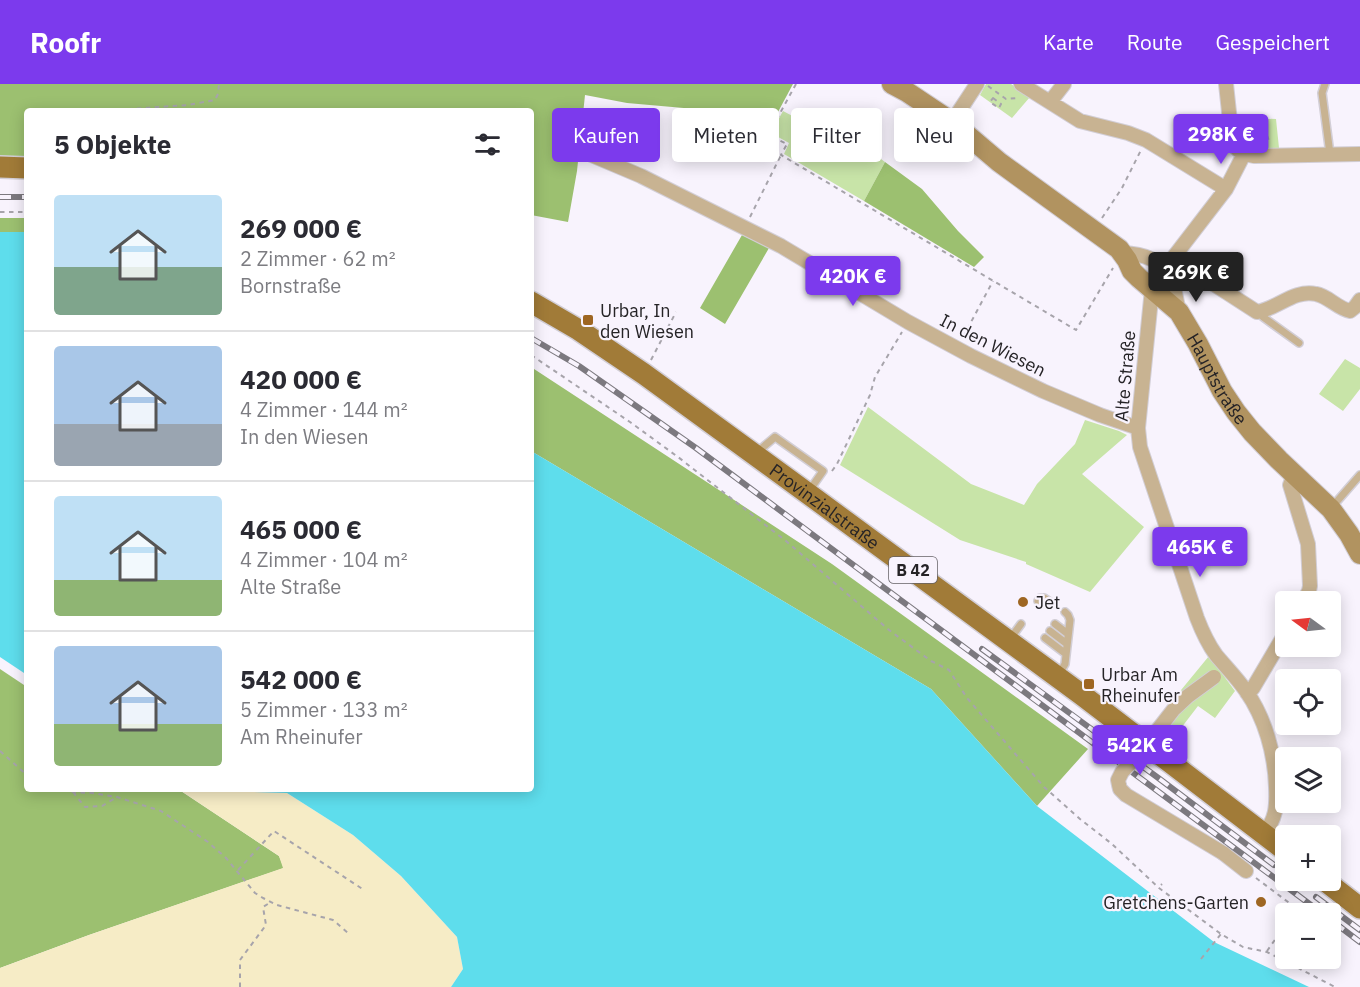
<!DOCTYPE html>
<html lang="de">
<head>
<meta charset="utf-8">
<style>
	body { margin:0; font-family:"IBM Plex Sans",sans-serif; background:#f7f7f7; color:#2b2b33; height:100vh; display:flex; flex-direction:column; font-size:22px; white-space:nowrap }
	* { box-sizing:border-box; margin:0 }
	p { font-size:20px; color:#7c7c81 }
	.icon { flex:none; width:33px; height:33px; fill:none; stroke:currentColor; stroke-width:2; stroke-linecap:round; stroke-linejoin:round }
	.map { position:relative; flex:1; overflow:hidden }
	.details { position:absolute; left:24px; top:24px; width:510px; height:684px; display:flex; flex-direction:column; background:#fff; border-radius:6px; box-shadow:0 3px 15px #0003 }
	.details>* { flex:none }
	.hud { position:absolute; left:552px; top:24px; width:570px; height:54px; display:flex; gap:12px }
	.needle { width:39px; rotate:285deg }
	.buttons { position:absolute; left:1275px; top:507px; display:grid; gap:12px }
	.buttons a { display:grid; place-items:center; width:66px; height:66px; border-radius:6px; background:#fff; box-shadow:0 3px 15px #0003; font-size:30px }
	.price { position:absolute; translate:-50% -51px; padding:0 14px; border-radius:6px; background:#7c3aed; color:#fff; font-size:20px; line-height:39px; filter:drop-shadow(0 2px 3px #0008) }
	.price::after { content:''; position:absolute; left:50%; top:36px; width:18px; height:14px; margin-left:-9px; background:inherit; clip-path:polygon(0 0,100% 0,50% 100%) }
	.price.active { background:#222; color:#fff }
	ul { padding:0; list-style:none }
	li { display:flex; align-items:center; gap:18px; height:150px; padding:0 30px }
	li+li { border-top:2px solid #e1e1e2 }
	li span { display:grid; place-items:center; flex:none; width:168px; height:120px; border-radius:6px; color:#555 }
	li>.icon { margin-inline-start:auto }
	span .icon { width:72px; height:72px; fill:#fffc; stroke-width:1 }
	li b { font-size:26px }
	h2 { display:flex; justify-content:space-between; align-items:center; height:72px; padding:0 30px; font-size:26px }
	.pill { padding:0 21px; border-radius:6px; background:#fff; box-shadow:0 3px 15px #0003; font-size:21px; line-height:54px }
	.pill.active { background:#7c3aed; color:#fff }
	header { display:flex; align-items:center; gap:36px; box-sizing:border-box; height:84px; padding:0 30px; background:#7c3aed; color:#fff }
	header strong { font-size:28px }
	nav { display:flex; gap:33px; margin-inline-start:auto; font-size:21px }
	.map>svg:first-child { display:block }
	.green { fill:#c8e4a8 }
	.forest { fill:#9cc070 }
	.sand { fill:#f6ecc6 }
	.water { fill:#5eddec }
	.lines { fill:none; stroke-linecap:round; stroke-linejoin:round }
	.lane-casing { stroke:#d2ced6; stroke-width:10 }
	.street-casing { stroke:#d2ced6; stroke-width:16 }
	.secondary-casing { stroke:#d2ced6; stroke-width:22 }
	.primary-casing { stroke:#d2ced6; stroke-width:24 }
	.path { stroke:#a7a4ab; stroke-width:2; stroke-dasharray:4.5 4.5; stroke-linecap:butt }
	.lane { stroke:#c8b392; stroke-width:7 }
	.street { stroke:#c8b392; stroke-width:14 }
	.secondary { stroke:#b19360; stroke-width:20 }
	.primary { stroke:#a17b38; stroke-width:21 }
	.rail-casing { stroke:#7c797f; stroke-width:6 }
	.rail { stroke:#f8f3fd; stroke-width:4; stroke-dasharray:11; stroke-linecap:butt }
	.street-bridge-casing { stroke:#d2ced6; stroke-width:16; stroke-linecap:butt }
	.path-bridge { stroke:#a7a4ab; stroke-width:2; stroke-dasharray:4.5 4.5; stroke-linecap:butt }
	.street-bridge { stroke:#c8b392; stroke-width:14 }
	.poi-dot { fill:#9e6622; stroke:#f8f3fd; stroke-width:2 }
	.labels { text-anchor:middle; dominant-baseline:central; stroke-width:4.5; stroke-linejoin:round; paint-order:stroke }
	.shield { fill:#f8f3fd; stroke:#646166; stroke-width:1.5 }
	.shield-label { font-size:16px; font-weight:bold; fill:#252326 }
	.poi-label { font-size:18px; fill:#252326; stroke:#f8f3fd; text-anchor:start }
	.street-label { font-size:18px; fill:#252326; stroke:#f8f3fd }
</style>
</head>
<body>
<header>
<strong>Roofr</strong>
<nav><a>Karte</a><a>Route</a><a>Gespeichert</a></nav>
</header>
<div class="map">
<svg width="1360" height="903" viewBox="0 0 1360 903">
	<rect width="100%" height="100%" fill="#f8f3fd"/>
	<path class="green" d="M986,0H1011L1030,13L1012,34L980,11Z
		M783,27L802,37L808,27L846,49L885,78L864,117L784,70L789,59L771,49Z
		M1235,34L1276,35L1279,64L1257,67L1246,61L1237,52Z
		M1345,275L1360,284V305L1343,327L1319,310Z
		M868,323L971,400L1024,421L1037,400L1075,360L1085,336L1119,347L1127,351L1082,390L1144,443L1090,508L1026,480V478L960,456L840,381Z
		M1209,572L1235,607L1215,634L1198,622L1168,661L1149,645Z"/>
	<path class="forest" d="M0,0H793L764,54L695,25L627,19L585,11L577,87L568,138L531,131V27H27V76L0,75Z
		M885,78L922,105L958,147L984,173L974,183L864,117Z
		M0,134H27V148H0Z
		M742,151L769,164L725,240L700,224Z
		M531,283L832,480L1088,665L1037,722L931,605L531,367Z
		M0,585L27,603V705H178L279,772L284,784L89,851L0,884Z"/>
	<path class="sand" d="M178,705H218L221,707L287,709L353,751L401,792L457,853L463,885L451,903H0V884L89,851L283,784L279,772Z"/>
	<path class="water" d="M0,148H27V591L0,573Z
		M531,367L931,605L1037,722L1214,858L1309,903H451L463,885L457,853L401,792L353,751L287,709L221,707L218,705H531Z"/>
	<g class="lines">
		<defs>
			<path id="lane" d="M1325,0L1322,9L1330,70
				M1261,227L1263,233L1299,259
				M756,369L775,353L823,387L809,407
				M1332,423L1360,391
				M1038,517L1040,514H1044L1053,520
				M1055,540L1068,550
				M1050,547L1067,560
				M1045,554L1066,570
				M1010,555L1021,540
				M1059,590L1065,580L1070,536L1068,531L1065,528"/>
			<path id="street" d="M1021,0L1080,37L1128,49L1146,56L1226,105
				M1226,0L1232,56C1236,68 1243,70 1254,72L1360,70
				M1050,18L1064,0
				M952,38L977,0
				M582,67L641,92L781,162L908,238L971,272L1043,307L1100,331L1138,344
				M1123,169C1144,170 1160,176 1174,193L1173,199L1179,228
				M1170,177L1192,186L1257,228C1277,225 1294,205 1316,210C1328,212 1337,224 1350,227L1355,223L1360,216
				M1166,183L1226,105L1244,70
				M1152,205L1138,344L1140,363L1197,534C1202,547 1208,560 1216,571C1226,583 1237,594 1246,607C1265,634 1275,670 1276,703C1277,723 1276,735 1263,751
				M1294,391L1290,401L1308,460L1310,502L1309,507L1303,518
				M1247,609L1253,604L1286,548
				M1223,769L1246,787"/>
			<g id="secondary">
				<path id="s1" d="M892,0L907,8L952,38L999,78L1119,165L1127,176L1132,187L1139,194L1179,228L1198,260L1222,307L1236,328L1252,348L1279,376L1331,425L1349,450L1360,470"/>
			</g>
			<g id="primary">
				<path d="M0,83L27,84"/>
				<path id="s2" d="M531,218L579,246L644,290L814,414L1082,611L1286,767"/>
				<path d="M1324,796L1360,824"/>
			</g>
		</defs>
		<use href="#lane" class="lane-casing"/>
		<use href="#street" class="street-casing"/>
		<use href="#secondary" class="secondary-casing"/>
		<use href="#primary" class="primary-casing"/>
		<path class="path" d="M796,0L768,51L787,60L781,71L1076,246L1113,184
			M988,2L1006,15L1017,14
			M993,14L1001,20L999,24L990,18Z
			M129,27L130,25L188,21L215,16L218,10L219,0
			M1243,43C1256,42 1268,45 1269,59
			M0,128H27
			M750,133L781,71
			M1102,134L1122,104L1141,66
			M963,253L993,197
			M531,271L630,338L678,373L786,457L889,546L931,577L949,586L967,614L1044,703L1080,735L1112,760L1159,804L1221,850L1243,863L1267,868L1335,903
			M651,276L676,228
			M832,387L837,380L870,311L875,293L902,248
			M0,667L27,691
			M63,705L73,708L92,709L117,713L161,727L208,758L226,774L255,809L263,814L277,821L333,836L348,849
			M73,708L85,723L102,722L117,713
			M238,786L274,747L364,806
			M1256,794L1296,824L1292,830
			M1161,801L1162,800
			M1267,867L1286,840
			M1201,875L1221,850
			M240,903V876L266,841L263,823L271,818"/>
		<use href="#lane" class="lane"/>
		<use href="#street" class="street"/>
		<use href="#secondary" class="secondary"/>
		<use href="#primary" class="primary"/>
		<defs>
			<path id="rail" d="M0,113H27
				M531,254L579,282L696,364L1323,830
				M982,565L1157,693L1274,781
				M1316,813L1360,846
				M1335,839L1360,858"/>
		</defs>
		<use href="#rail" class="rail-casing"/>
		<use href="#rail" class="rail"/>
		<defs>
			<path id="street-bridge" d="M1214,593L1188,612L1174,625L1139,670L1122,688L1118,696L1119,701L1120,705L1126,711L1223,769"/>
		</defs>
		<use href="#street-bridge" class="street-bridge-casing"/>
		<path class="path-bridge" d="M1128,663L1126,661L1128,658L1132,661"/>
		<use href="#street-bridge" class="street-bridge"/>
	</g>
	<g class="poi-dot">
		<rect x="582" y="230" width="12" height="12" rx="3"/>
		<circle cx="1023" cy="518" r="6"/>
		<rect x="1083" y="594" width="12" height="12" rx="3"/>
		<circle cx="1261" cy="818" r="6"/>
	</g>
	<g class="labels">
		<rect class="shield" x="889" y="473" width="48" height="26" rx="4.5"/>
		<g class="shield-label">
			<text x="913" y="486">B 42</text>
		</g>
		<g class="poi-label">
			<text x="600" y="226">Urbar, In<tspan x="600" dy="21">den Wiesen</tspan></text>
			<text x="1035" y="518">Jet</text>
			<text x="1101" y="590">Urbar Am<tspan x="1101" dy="21">Rheinufer</tspan></text>
			<text x="1249" y="818" text-anchor="end">Gretchens-Garten</text>
		</g>
		<g class="street-label">
			<text transform="translate(993 261) rotate(27)">In den Wiesen</text>
			<text transform="translate(1125 292) rotate(-85)">Alte Straße</text>
			<text stroke="none"><textPath href="#s1" startOffset="446">Hauptstraße</textPath></text>
			<text stroke="none"><textPath href="#s2" startOffset="358">Provinzialstraße</textPath></text>
		</g>
	</g>
</svg>
<div class="buttons">
<a><svg class="needle" viewBox="-14 -14 28 28"><path d="M0-13l5 13h-10z" fill="#e53935"/><path d="M0 13l5-13h-10z" fill="#7c7c81"/></svg></a>
<a><svg class="icon" aria-label="locate" viewBox="0 0 24 24"><circle cx="12" cy="12" r="6"/><path d="M12 2v4M12 18v4M2 12h4M18 12h4"/></svg></a>
<a><svg class="icon" aria-label="layers" viewBox="0 0 24 24"><path d="M12 4l9 5-9 5-9-5zM3 14l9 5 9-5"/></svg></a>
<a>+</a>
<a>−</a>
</div>
<b class="price" style="left:1221px;top:81px">298K €</b>
<b class="price active" style="left:1196px;top:219px">269K €</b>
<b class="price" style="left:853px;top:223px">420K €</b>
<b class="price" style="left:1200px;top:494px">465K €</b>
<b class="price" style="left:1140px;top:692px">542K €</b>
<div class="hud">
<a class="pill active">Kaufen</a>
<a class="pill">Mieten</a>
<a class="pill">Filter</a>
<a class="pill">Neu</a>
</div>
<section class="details">
<h2>5 Objekte<svg class="icon" aria-label="filters" viewBox="0 0 24 24"><path d="M4 7h16M4 17h16"/><circle cx="9" cy="7" r="2"/><circle cx="15" cy="17" r="2"/></svg></h2>
<ul>
<li><span style="background:linear-gradient(#bfe0f5 60%,#7fa58c 0)"><svg class="icon" aria-label="home" viewBox="0 0 24 24"><path d="M3 11l9-7 9 7M6 9v11h12V9"/></svg></span><div><b>269 000 €</b><p>2 Zimmer · 62 m²</p><p>Bornstraße</p></div></li>
<li><span style="background:linear-gradient(#a9c7e8 65%,#9aa5b1 0)"><svg class="icon" aria-label="home" viewBox="0 0 24 24"><path d="M3 11l9-7 9 7M6 9v11h12V9"/></svg></span><div><b>420 000 €</b><p>4 Zimmer · 144 m²</p><p>In den Wiesen</p></div></li>
<li><span style="background:linear-gradient(#bfe0f5 70%,#8fb573 0)"><svg class="icon" aria-label="home" viewBox="0 0 24 24"><path d="M3 11l9-7 9 7M6 9v11h12V9"/></svg></span><div><b>465 000 €</b><p>4 Zimmer · 104 m²</p><p>Alte Straße</p></div></li>
<li><span style="background:linear-gradient(#a9c7e8 65%,#8fb573 0)"><svg class="icon" aria-label="home" viewBox="0 0 24 24"><path d="M3 11l9-7 9 7M6 9v11h12V9"/></svg></span><div><b>542 000 €</b><p>5 Zimmer · 133 m²</p><p>Am Rheinufer</p></div></li>
</ul>
</section>
</div>
</body>
</html>
